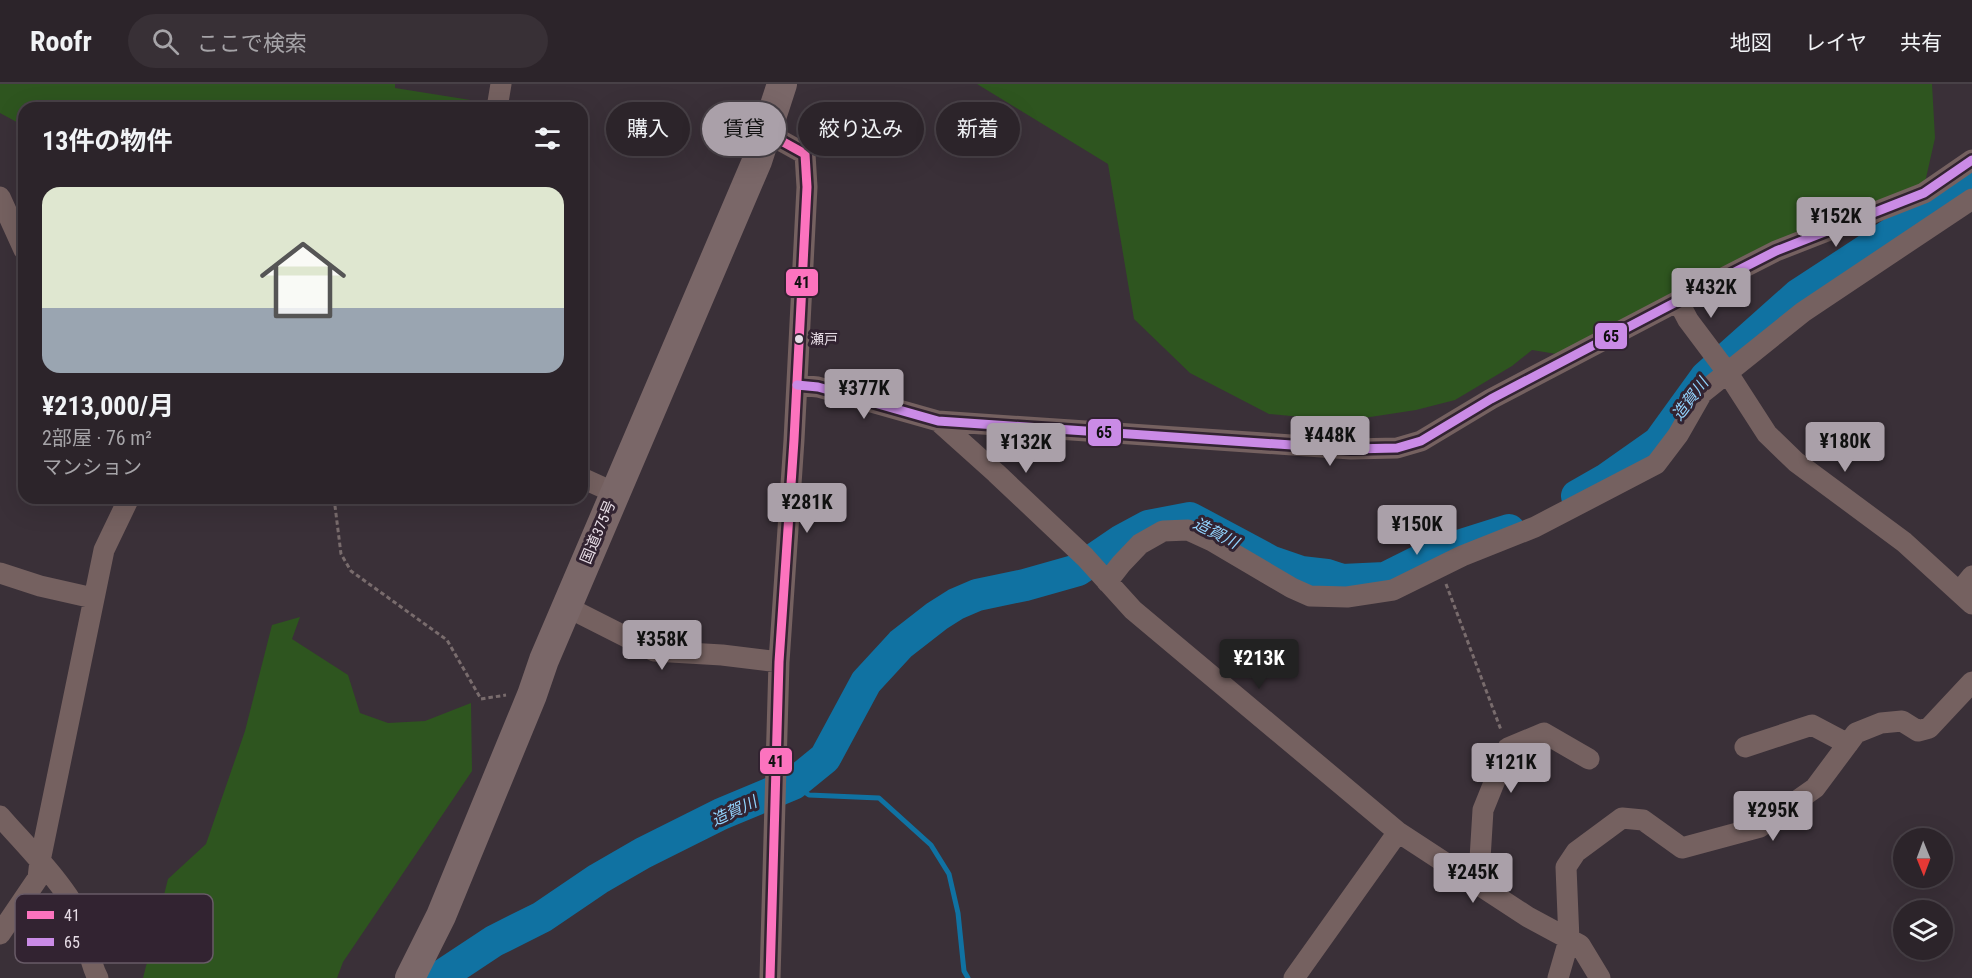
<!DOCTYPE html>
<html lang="ja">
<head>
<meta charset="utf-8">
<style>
	body { margin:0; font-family:"Roboto Condensed","Noto Sans JP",sans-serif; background:#383036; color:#f1f3f6; height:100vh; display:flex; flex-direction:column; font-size:22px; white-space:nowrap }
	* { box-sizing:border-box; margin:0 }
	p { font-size:20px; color:#a6a4a8 }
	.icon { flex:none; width:33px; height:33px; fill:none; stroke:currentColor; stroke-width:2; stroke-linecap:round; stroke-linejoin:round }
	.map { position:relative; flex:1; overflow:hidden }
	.sheet { position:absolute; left:18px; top:18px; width:570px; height:402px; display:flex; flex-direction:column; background:#2c242a; border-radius:18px; box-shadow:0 6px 24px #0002,0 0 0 2px #484147 }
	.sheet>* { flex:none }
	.top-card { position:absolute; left:606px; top:18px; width:570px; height:54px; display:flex; gap:12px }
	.needle { width:39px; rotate:179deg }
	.fabs { position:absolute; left:1893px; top:744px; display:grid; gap:12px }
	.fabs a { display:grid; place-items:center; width:60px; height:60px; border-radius:50%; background:#2c242a; box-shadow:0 6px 24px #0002,0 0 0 2px #484147; font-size:30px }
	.price { position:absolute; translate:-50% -51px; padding:0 14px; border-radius:6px; background:#aaa0a9; color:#111; font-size:20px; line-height:39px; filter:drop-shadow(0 2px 3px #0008) }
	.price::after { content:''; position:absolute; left:50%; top:36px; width:18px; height:14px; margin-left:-9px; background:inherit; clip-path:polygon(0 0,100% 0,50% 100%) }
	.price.selected { background:#222; color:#fff }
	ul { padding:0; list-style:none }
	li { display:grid; align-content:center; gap:12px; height:318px; padding:0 24px }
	li span { display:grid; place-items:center; height:186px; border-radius:18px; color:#555 }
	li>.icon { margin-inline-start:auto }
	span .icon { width:108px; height:108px; fill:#fffc; stroke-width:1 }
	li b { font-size:26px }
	h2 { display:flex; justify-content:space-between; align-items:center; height:72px; padding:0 24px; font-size:26px }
	.pill { padding:0 21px; border-radius:27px; background:#2c242a; box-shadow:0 6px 24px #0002,0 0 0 2px #484147; font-size:21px; line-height:54px }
	.pill.selected { background:#aaa0a9; color:#111 }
	header { display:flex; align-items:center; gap:36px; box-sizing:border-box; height:84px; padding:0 30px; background:#2c242a; border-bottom:2px solid #484147 }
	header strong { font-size:28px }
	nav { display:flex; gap:33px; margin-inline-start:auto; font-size:21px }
	.search { width:420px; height:54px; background:#383036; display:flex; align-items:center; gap:15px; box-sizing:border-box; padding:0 21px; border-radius:33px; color:#a6a4a8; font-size:22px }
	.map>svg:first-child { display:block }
	.green { fill:#2e551f }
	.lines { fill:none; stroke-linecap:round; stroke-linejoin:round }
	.stream { stroke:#1072a2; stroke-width:5 }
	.river { stroke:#1072a2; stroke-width:32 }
	.path { stroke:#796c6d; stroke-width:3; stroke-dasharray:4.5 3; stroke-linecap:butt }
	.minor { stroke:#756160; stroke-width:21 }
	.highway { stroke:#7a6768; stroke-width:30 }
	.bus-1-casing { stroke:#322331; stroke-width:14 }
	.bus-2-casing { stroke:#322331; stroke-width:14 }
	.bus-1 { stroke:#fc73be; stroke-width:9 }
	.bus-2 { stroke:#ca8be6; stroke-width:9 }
	.bus-dot { fill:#e7dde6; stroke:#322331; stroke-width:2 }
	.labels { text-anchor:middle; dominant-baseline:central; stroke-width:6; stroke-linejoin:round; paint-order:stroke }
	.bus-label { font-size:14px; fill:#e7dde6; stroke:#322331; text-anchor:start }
	.street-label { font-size:15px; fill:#e7dde6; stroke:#322331 }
	.water-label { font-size:16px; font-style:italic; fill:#92d3fd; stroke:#322331 }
	.key { fill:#322331; stroke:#685b67; stroke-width:1.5 }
	.key-label { font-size:16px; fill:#e7dde6 }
	.line-badge { stroke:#322331; stroke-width:2 }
	.pale-badge-label { font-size:16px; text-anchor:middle; font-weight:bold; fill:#111 }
</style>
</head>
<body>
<header>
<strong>Roofr</strong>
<div class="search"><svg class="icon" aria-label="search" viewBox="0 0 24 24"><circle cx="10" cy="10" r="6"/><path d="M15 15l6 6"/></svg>ここで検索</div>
<nav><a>地図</a><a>レイヤ</a><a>共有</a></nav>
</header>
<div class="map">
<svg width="1972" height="894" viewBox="0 0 1972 894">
	<rect width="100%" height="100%" fill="#3a3038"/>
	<path class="green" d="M0,0H395V4L483,18L482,24H24V42L0,29Z
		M977,0H1932L1935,54L1922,112L1880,126L1575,273L1532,266L1512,282L1455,316L1416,326L1344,337L1269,330L1190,289L1134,235L1108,80Z
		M300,533L292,555L348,591L360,629L388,639L425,637L471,619L472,687L343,878L337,894H143L168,795L206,760L245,647L272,541Z"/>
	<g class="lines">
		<path class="stream" d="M793,700L809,711L879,714L931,761L949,790L958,829L964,887L968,894"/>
		<path class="river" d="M1577,412L1605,396L1659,358L1706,293L1798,211L1972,97
			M438,894L494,857L542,833L598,795L643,769L721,730L793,700L825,674L866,598L901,560L937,532L956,520L977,511L1025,501L1078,486L1122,456L1148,442L1190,434L1272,478L1301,488L1327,491L1342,496L1385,494L1433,470L1509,446"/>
		<path class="path" d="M334,414L341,470L351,487L447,556L481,615L506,611
			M1446,500L1501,646"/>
		<path class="minor" d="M497,24L501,0
			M767,49L805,70L807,103L794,356L779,578L770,894
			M0,113L24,166
			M1678,217L1688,236L1727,288L1767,350L1796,378L1904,458L1972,520
			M797,301L818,303L938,337L1351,365L1397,364L1421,357L1491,315L1678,217L1776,167L1924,109L1972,76
			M938,337L996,389L1085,473L1133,526L1398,748L1528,833L1580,861L1600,894
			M582,394L615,409
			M0,489L40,502L93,514
			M1107,498L1121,480L1140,460L1163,447L1188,446L1212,457L1292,504L1310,512L1347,513L1393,506L1462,472L1535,443L1656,380L1678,351L1702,309L1803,228L1972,115
			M1959,508L1972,492
			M567,523L654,567L722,571L779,578
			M1745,663L1812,641L1848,660
			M0,732C24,760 68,803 81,836C88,855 88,876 98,894
			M1471,794L1480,775L1483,726L1508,664L1544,649L1589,675
			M0,850L38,794L40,777L104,466L129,414
			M1294,894L1398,748
			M1558,894L1569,856L1566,783L1576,768L1622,734L1643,736L1682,764L1760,743L1815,704L1856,649L1881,639L1902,637L1918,647L1929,644L1972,598"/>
		<path class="highway" d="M410,894L441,832L532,611L544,576L757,77L782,0"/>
		<defs>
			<path id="bus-1" d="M767,49L805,70L807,103L794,356L779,578L770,894"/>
			<path id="bus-2" d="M797,301L818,303L938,337L1351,365L1397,364L1421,357L1491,315L1678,217L1776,167L1924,109L1972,76"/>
		</defs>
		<use href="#bus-1" class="bus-1-casing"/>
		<use href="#bus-2" class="bus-2-casing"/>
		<use href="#bus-1" class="bus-1"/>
		<use href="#bus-2" class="bus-2"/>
	</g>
	<circle class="bus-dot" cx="799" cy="255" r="5"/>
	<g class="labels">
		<g class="bus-label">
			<text x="810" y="255">瀬戸</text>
		</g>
		<g class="street-label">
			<text transform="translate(598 448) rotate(-67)">国道375号</text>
		</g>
		<g class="water-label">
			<text transform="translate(1690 315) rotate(-53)">造賀川</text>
			<text transform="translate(1216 449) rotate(27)">造賀川</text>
			<text transform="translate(734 727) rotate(-25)">造賀川</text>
		</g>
	</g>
	<rect x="15" y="810" width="198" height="69" rx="9" class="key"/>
	<rect x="27" y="827" width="27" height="8" fill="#fc73be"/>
	<rect x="27" y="854" width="27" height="8" fill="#ca8be6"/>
	<g class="key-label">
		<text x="64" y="837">41</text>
		<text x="64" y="864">65</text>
	</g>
	<g class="line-badge">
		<rect x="785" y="184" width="34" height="29" rx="6" fill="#fc73be"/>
		<rect x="1594" y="238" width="34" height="28" rx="6" fill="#ca8be6"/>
		<rect x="1087" y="334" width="35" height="29" rx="6" fill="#ca8be6"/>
		<rect x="759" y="663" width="34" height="28" rx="6" fill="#fc73be"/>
	</g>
	<g class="pale-badge-label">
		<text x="802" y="204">41</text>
		<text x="1611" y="258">65</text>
		<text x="1104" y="354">65</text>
		<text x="776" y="683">41</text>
	</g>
</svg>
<div class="fabs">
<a><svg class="needle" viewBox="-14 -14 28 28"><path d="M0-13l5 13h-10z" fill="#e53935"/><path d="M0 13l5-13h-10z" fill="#a6a4a8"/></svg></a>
<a><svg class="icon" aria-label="layers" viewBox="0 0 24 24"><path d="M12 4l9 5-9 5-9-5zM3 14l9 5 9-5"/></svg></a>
</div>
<b class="price" style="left:1836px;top:164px">¥152K</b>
<b class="price" style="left:1711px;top:235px">¥432K</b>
<b class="price" style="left:864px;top:336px">¥377K</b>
<b class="price" style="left:1330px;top:383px">¥448K</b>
<b class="price" style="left:1845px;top:389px">¥180K</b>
<b class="price" style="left:1026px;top:390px">¥132K</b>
<b class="price" style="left:807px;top:450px">¥281K</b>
<b class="price" style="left:1417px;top:472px">¥150K</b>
<b class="price" style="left:662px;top:587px">¥358K</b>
<b class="price selected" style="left:1259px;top:606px">¥213K</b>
<b class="price" style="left:1511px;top:710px">¥121K</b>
<b class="price" style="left:1773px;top:758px">¥295K</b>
<b class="price" style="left:1473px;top:820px">¥245K</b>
<div class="top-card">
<a class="pill">購入</a>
<a class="pill selected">賃貸</a>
<a class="pill">絞り込み</a>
<a class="pill">新着</a>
</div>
<section class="sheet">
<h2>13件の物件<svg class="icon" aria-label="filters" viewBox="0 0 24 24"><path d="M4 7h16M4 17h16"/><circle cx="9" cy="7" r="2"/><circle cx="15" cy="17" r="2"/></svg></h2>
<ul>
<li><span style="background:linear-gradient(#dfe7d0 65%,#9aa5b1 0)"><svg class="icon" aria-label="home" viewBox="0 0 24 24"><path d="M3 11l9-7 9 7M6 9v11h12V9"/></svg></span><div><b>¥213,000/月</b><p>2部屋 · 76 m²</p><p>マンション</p></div></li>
</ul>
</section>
</div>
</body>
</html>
